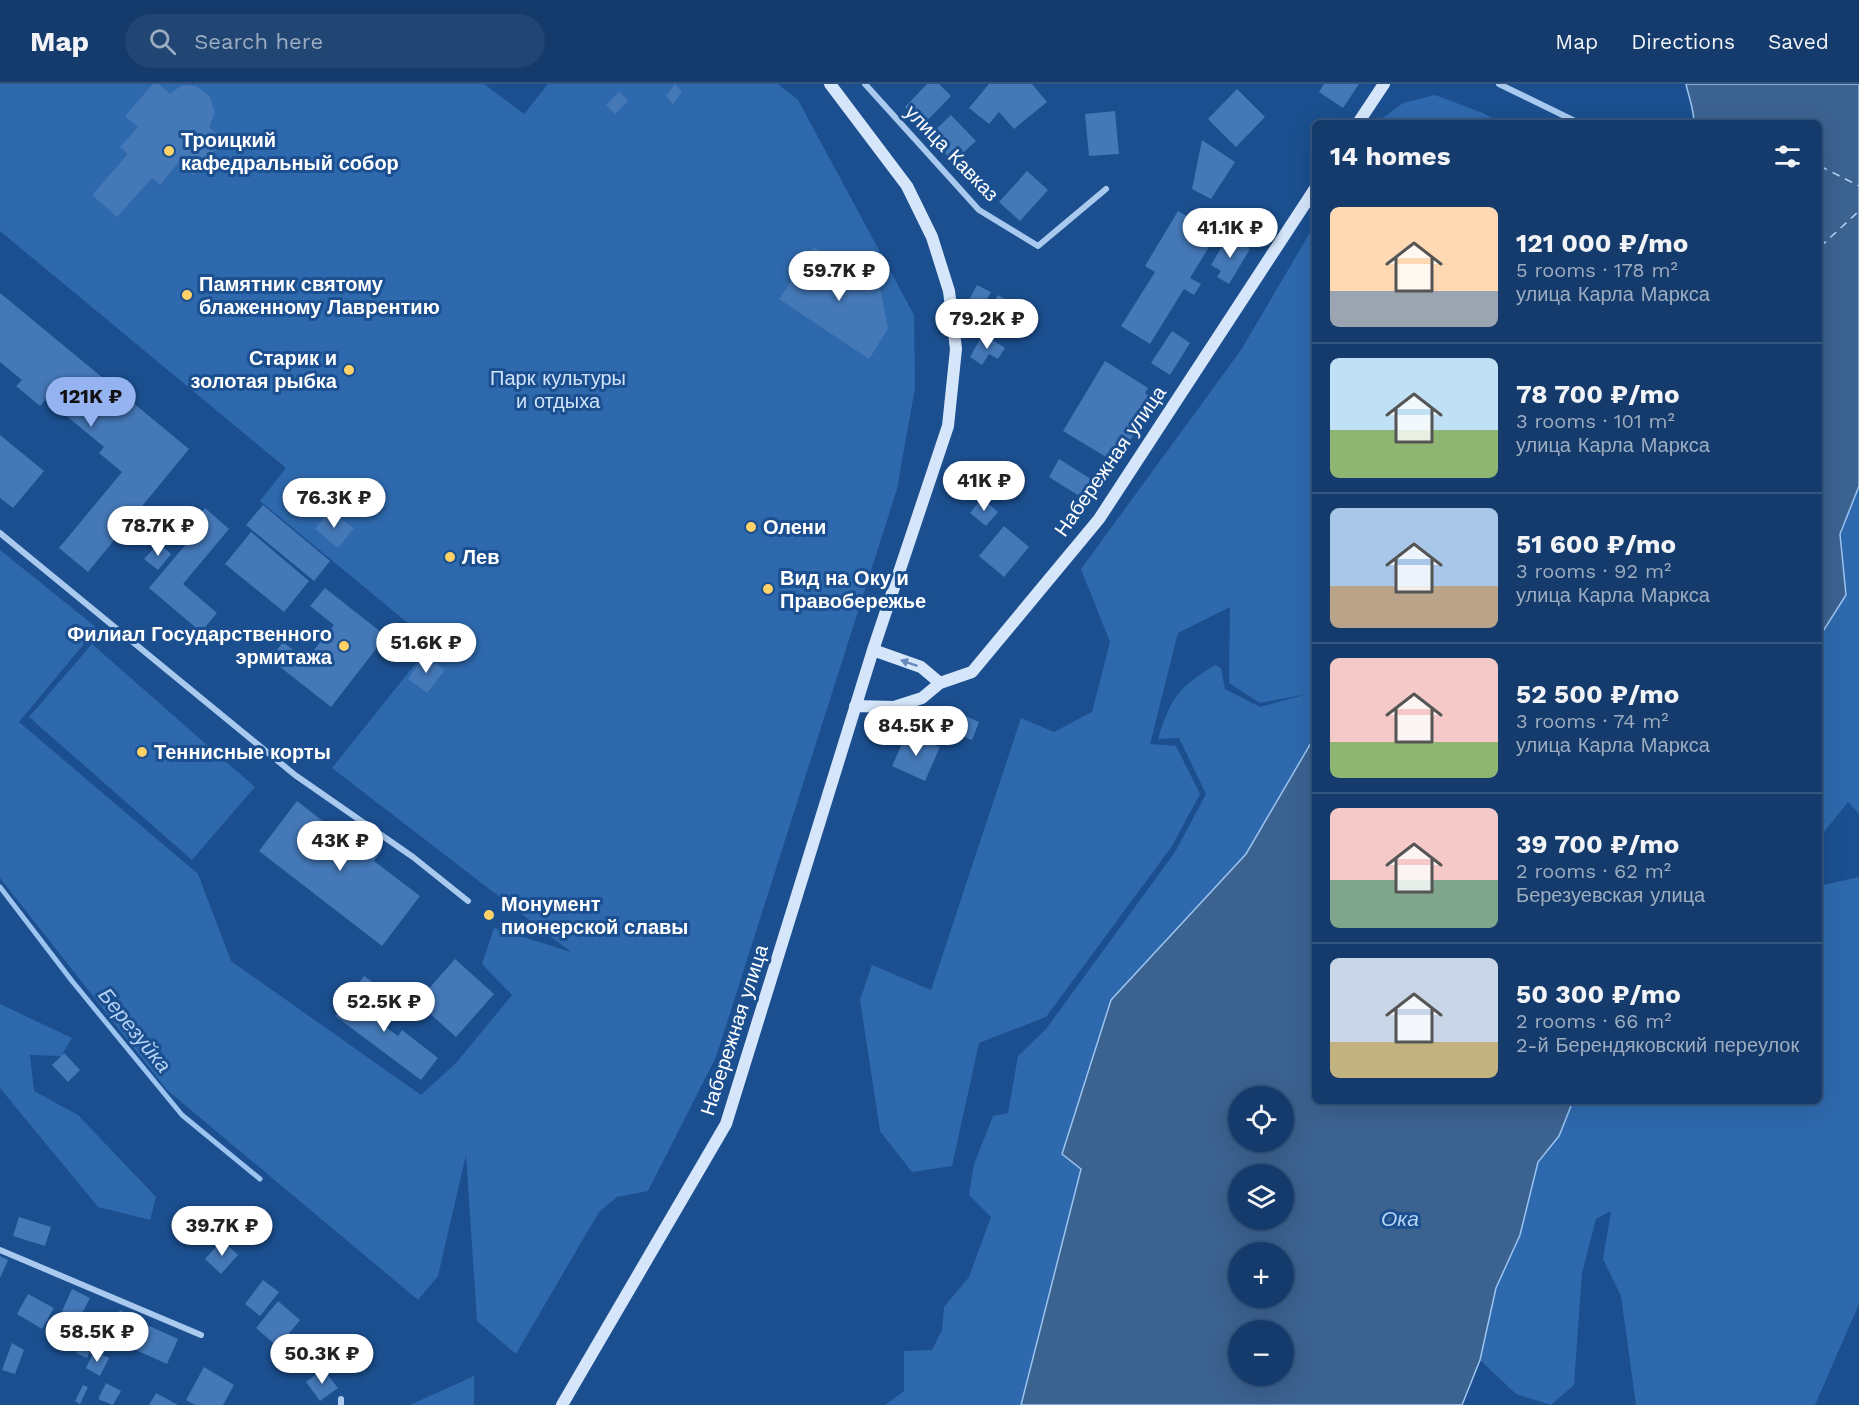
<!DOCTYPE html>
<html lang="en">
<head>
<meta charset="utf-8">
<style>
	body { margin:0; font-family:"Work Sans",sans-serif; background:#214673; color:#f1f3f6; height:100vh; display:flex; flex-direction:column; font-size:22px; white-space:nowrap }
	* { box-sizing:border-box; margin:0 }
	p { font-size:20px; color:#9dadc1 }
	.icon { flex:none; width:33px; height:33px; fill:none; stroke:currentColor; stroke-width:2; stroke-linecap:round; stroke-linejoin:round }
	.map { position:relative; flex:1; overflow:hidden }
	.sheet { position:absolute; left:1312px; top:36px; width:510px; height:984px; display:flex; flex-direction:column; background:#143b6b; border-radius:9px; box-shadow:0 6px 24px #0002,0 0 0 2px #33557e }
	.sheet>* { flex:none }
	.fabs { position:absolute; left:1228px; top:1002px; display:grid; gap:12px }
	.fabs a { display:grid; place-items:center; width:66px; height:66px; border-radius:50%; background:#143b6b; box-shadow:0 6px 24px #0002,0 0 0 2px #33557e; font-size:30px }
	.price { position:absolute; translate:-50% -51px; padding:0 14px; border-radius:21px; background:#fff; color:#222; font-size:20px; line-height:39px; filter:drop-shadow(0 2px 3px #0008) }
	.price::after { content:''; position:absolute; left:50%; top:36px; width:18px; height:14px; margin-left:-9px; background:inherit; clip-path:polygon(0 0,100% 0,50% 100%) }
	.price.active { background:#95b2f1; color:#111 }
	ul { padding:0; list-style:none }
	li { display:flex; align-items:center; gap:18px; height:150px; padding:0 18px }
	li+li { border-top:2px solid #33557e }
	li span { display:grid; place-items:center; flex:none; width:168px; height:120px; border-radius:9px; color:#555 }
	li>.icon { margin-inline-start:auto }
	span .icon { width:72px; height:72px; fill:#fffc; stroke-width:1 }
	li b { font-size:26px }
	h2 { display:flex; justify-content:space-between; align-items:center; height:72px; padding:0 18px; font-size:26px }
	header { display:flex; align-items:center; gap:36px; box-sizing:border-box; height:84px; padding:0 30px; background:#143b6b; border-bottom:2px solid #33557e }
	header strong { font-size:28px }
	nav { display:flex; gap:33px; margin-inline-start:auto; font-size:21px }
	.search { width:420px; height:54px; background:#214673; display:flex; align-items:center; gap:15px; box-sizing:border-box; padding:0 21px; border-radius:33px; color:#9dadc1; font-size:22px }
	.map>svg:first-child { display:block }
	.green { fill:#2e69ad }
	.water { fill:#3c6290; stroke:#9cc4f0; stroke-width:1.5; fill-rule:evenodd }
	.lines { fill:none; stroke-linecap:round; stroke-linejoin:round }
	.stream { stroke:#9cc4f0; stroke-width:5 }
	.ferry { stroke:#b5d3f5; stroke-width:1.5; stroke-dasharray:8 6; stroke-linecap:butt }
	.building { fill:#4478b7 }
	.street { stroke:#a9c9ee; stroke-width:6 }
	.secondary { stroke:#d6e6fa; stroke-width:12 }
	.oneway { fill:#668bba }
	.poi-dot { fill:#ffd166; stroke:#1b4f8f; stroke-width:2 }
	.labels { text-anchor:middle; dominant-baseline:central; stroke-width:6; stroke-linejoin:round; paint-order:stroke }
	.poi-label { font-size:20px; font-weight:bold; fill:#fff; stroke:#1b4f8f; text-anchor:start }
	.street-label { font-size:20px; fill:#fff; stroke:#1b4f8f }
	.park-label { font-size:20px; fill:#cfe3fa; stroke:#1b4f8f }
	.water-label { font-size:21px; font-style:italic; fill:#b5d3f5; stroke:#1b4f8f }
</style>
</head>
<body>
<header>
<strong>Map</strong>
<div class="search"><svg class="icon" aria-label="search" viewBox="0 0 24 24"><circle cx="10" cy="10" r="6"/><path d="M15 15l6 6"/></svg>Search here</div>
<nav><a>Map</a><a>Directions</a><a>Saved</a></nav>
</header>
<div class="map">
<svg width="1859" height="1321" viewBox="0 0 1859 1321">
	<rect width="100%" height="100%" fill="#1b4f8f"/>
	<path class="green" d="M0,0H484L524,30L548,0H778L798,16L914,231L915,304L897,405L716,973L648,1107L617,1113L599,1128L516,1270L477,1237L466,1071L438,1192L418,1216L167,1006L0,794V466L97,544L19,638L198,790L231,877L421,1011L456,979L512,911L482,880L494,844L571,868L332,684L432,559L260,417L286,384L0,147Z
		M1435,11L1483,29L1501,39H1376L1403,19Z
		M1315,140V652L1246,770L1111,916L1081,1084L1021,1321H885L904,1307V1267L932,1266L942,1246L944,1223L969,1193L991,1133L969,1111L974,1080L993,1032L1008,1029L1018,972L1046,945L1175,768L1206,710L1179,654L1158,655C1172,612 1177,605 1215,581L1221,584L1225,605L1260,623L1307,610L1260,619L1229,599L1230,523L1178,549L1150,660L1176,662L1200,710L1172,762L1046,933L979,959L952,1082L912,1088L880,1047L860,916L872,881L931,906L1021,634L1054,648L1092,628L1110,558L1081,485L1241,266Z
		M1859,402V730L1848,718L1820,753V552L1846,511L1840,450Z
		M92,560L255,703L192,776L29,633Z
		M1859,793V1220L1815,1321H1636L1621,1212L1603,1175L1611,1127L1596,1135L1582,1189L1574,1301L1551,1321L1516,1310L1480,1276L1496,1204L1520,1151L1538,1078L1559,1052L1573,1017H1820V802Z
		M0,920L72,954L61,972L30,971L34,1007L78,1031L156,1113L150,1136L98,1123L0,1004Z
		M474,1292V1321H410Z"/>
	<path class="water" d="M1686,0H1859V402L1840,450L1846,511L1820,552V39H1694C1694,25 1689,14 1686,0Z
		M1315,652L1316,1017H1573L1559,1052L1538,1078L1520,1151L1496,1204L1480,1276L1462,1321H1021L1081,1085L1062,1070L1111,916L1246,770ZM1239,1012H1284V1058H1239ZM1239,1090H1284V1136H1239ZM1239,1168H1284V1214H1239ZM1239,1246H1284V1292H1239Z"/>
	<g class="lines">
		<path class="stream" d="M0,803L72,897L182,1031L260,1095"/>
		<path class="ferry" d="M1820,82L1859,102
			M1820,163L1859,127"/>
	</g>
	<path class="building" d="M153,0H159L170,10L182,1L196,2L210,13L215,29L209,43L224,56L193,91L179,78L160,101L152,94L117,133L92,111L128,70L120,63L138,43L125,32Z
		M675,0L682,8L673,20L666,12Z
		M927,0H939L951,12L923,41L905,23Z
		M989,0H1032L1047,18L1014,45L999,28L989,40L969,24Z
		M1324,0H1359L1343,24L1319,8Z
		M1237,5L1265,33L1236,63L1208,35Z
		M619,8L628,17L615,30L606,21Z
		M1115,27L1119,70L1089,72L1085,30Z
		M951,31L976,57L953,78L929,52Z
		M1202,56L1235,78L1211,115L1192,105Z
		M1027,87L1048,106L1020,137L999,118Z
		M1178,127L1217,150L1190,194L1201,200L1194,211L1184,205L1150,260L1121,242L1155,188L1145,182Z
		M1228,152L1250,165L1229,200L1217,193L1221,187L1211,181Z
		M814,163L880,203L888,245L869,275L779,215Z
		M977,201L991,208L981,226L968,218Z
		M0,209L189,365L88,488L59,464L122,388L99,369L104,363L46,315L40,322L16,302L22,296L0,278Z
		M998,211L1018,222L1012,234L991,223Z
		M1172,247L1190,259L1170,291L1151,279Z
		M983,250L1005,264L998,275L989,270L982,281L970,273Z
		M1105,277L1148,304L1145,309L1155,316L1119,374L1110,367L1106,373L1063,347Z
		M0,351L44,387L13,424L0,414Z
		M1059,375L1099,400L1089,418L1049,393Z
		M982,414L998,428L986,442L970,429Z
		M263,421L330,477L314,497L246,441Z
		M205,424L229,445L183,500L217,529L201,548L149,504L192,453L186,447Z
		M330,426L354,444L338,464L315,445Z
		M1004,442L1029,463L1004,493L979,472Z
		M251,448L309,497L284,528L225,480Z
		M159,459L171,470L158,486L144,475Z
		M325,504L386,552L331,623L270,575L283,558L306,576L334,541L310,522Z
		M425,571L445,586L427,609L408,595Z
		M961,630L979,638L972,656L953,648Z
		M907,649L940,663L925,697L892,682Z
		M297,717L351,759L359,748L382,766L374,777L420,812L382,862L259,767Z
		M455,875L494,910L456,953L417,918Z
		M364,892L378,902L361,925L398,952L402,946L438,974L421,996L335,932Z
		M64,969L80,986L68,998L52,981Z
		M19,1133L51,1143L45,1162L13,1152Z
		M222,1156L238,1171L221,1190L205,1175Z
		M0,1172L8,1176L0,1194Z
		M263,1196L279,1208L260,1232L245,1220Z
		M72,1205L90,1214L79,1235L62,1227Z
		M28,1210L54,1224L42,1245L17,1230Z
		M278,1217L300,1236L278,1263L256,1244Z
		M120,1226L141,1238L125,1268L103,1256Z
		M147,1241L178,1255L167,1280L136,1266Z
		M12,1259L24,1266L15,1290L2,1286Z
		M79,1259L91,1264L87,1274L76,1269Z
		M94,1267L109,1274L100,1292L86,1284Z
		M204,1283L234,1301L223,1321H195L186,1316Z
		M323,1285L338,1304L320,1317L306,1298Z
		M106,1299L121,1307L113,1321L98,1315Z
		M83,1301L88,1303L80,1320L75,1317Z
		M156,1309L178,1321H149Z"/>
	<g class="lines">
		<path class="street" d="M865,0L979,126L1038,162L1106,105
			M1499,0L1579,39
			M0,449L295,691L413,773L468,817
			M0,1166L201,1251
			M341,1315V1321"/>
		<path class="secondary" d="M1358,39L1384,0
			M873,566L921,583L940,599
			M855,622L894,623L922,614L940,599L972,588L1099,435L1316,103
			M562,1321L726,1040L873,566L948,342L956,265L949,207L932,153L907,102L830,0"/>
	</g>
	<defs><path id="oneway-solid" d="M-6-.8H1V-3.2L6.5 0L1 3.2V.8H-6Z" transform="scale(1.5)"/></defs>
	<use class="oneway" href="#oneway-solid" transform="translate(909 579) rotate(-161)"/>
	<g class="poi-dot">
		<circle cx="169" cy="67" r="6"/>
		<circle cx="187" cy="211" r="6"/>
		<circle cx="349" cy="286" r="6"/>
		<circle cx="751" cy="443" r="6"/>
		<circle cx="450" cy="473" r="6"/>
		<circle cx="768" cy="505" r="6"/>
		<circle cx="344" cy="562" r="6"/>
		<circle cx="142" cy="668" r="6"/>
		<circle cx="489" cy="831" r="6"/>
	</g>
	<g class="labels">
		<g class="poi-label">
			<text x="181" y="56">Троицкий<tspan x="181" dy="23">кафедральный собор</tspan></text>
			<text x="199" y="200">Памятник святому<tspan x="199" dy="23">блаженному Лаврентию</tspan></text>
			<text x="337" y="274" text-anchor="end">Старик и<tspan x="337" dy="23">золотая рыбка</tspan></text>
			<text x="763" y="443">Олени</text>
			<text x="462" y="473">Лев</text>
			<text x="780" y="494">Вид на Оку и<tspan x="780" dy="23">Правобережье</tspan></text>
			<text x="332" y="550" text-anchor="end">Филиал Государственного<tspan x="332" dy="23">эрмитажа</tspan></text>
			<text x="154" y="668">Теннисные корты</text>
			<text x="501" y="820">Монумент<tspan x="501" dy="23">пионерской славы</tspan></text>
		</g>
		<g class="street-label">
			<text transform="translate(952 69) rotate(46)">улица Кавказ</text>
			<text transform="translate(1110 377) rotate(-55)">Набережная улица</text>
			<text transform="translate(734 946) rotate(-72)">Набережная улица</text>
		</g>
		<g class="park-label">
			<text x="558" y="294">Парк культуры<tspan x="558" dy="23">и отдыха</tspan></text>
		</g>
		<g class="water-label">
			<text transform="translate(135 946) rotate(51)">Березуйка</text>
			<text x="1400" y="1134">Ока</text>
		</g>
	</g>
</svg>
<div class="fabs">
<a><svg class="icon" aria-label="locate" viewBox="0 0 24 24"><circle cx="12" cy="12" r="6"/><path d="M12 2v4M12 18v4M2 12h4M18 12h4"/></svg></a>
<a><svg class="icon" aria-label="layers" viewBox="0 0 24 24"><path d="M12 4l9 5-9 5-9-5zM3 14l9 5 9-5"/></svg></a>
<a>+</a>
<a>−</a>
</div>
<b class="price" style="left:1230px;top:175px">41.1K ₽</b>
<b class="price" style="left:839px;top:218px">59.7K ₽</b>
<b class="price" style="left:987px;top:266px">79.2K ₽</b>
<b class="price active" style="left:91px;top:344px">121K ₽</b>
<b class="price" style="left:984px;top:428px">41K ₽</b>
<b class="price" style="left:334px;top:445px">76.3K ₽</b>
<b class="price" style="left:158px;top:473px">78.7K ₽</b>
<b class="price" style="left:426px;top:590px">51.6K ₽</b>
<b class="price" style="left:916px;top:673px">84.5K ₽</b>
<b class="price" style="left:340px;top:788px">43K ₽</b>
<b class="price" style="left:384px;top:949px">52.5K ₽</b>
<b class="price" style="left:222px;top:1173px">39.7K ₽</b>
<b class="price" style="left:97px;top:1279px">58.5K ₽</b>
<b class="price" style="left:322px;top:1301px">50.3K ₽</b>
<section class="sheet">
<h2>14 homes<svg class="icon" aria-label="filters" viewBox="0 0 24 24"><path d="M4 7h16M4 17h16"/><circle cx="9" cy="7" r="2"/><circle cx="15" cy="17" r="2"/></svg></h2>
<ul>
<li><span style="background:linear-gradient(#ffd9b3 70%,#9aa5b1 0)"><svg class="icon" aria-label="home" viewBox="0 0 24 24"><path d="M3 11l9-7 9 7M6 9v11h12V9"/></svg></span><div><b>121 000 ₽/mo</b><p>5 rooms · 178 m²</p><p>улица Карла Маркса</p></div></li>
<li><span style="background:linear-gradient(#bfe0f5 60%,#8fb573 0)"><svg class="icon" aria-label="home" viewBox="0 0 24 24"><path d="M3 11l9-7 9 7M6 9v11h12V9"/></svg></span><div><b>78 700 ₽/mo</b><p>3 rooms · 101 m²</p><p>улица Карла Маркса</p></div></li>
<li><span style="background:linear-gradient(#a9c7e8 65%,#b9a48a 0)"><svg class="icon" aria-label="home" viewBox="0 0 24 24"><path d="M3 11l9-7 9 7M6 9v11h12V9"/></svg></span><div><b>51 600 ₽/mo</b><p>3 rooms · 92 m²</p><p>улица Карла Маркса</p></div></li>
<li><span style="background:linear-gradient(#f6c9c9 70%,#8fb573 0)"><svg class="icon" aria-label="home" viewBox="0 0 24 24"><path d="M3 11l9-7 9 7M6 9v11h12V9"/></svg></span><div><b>52 500 ₽/mo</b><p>3 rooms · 74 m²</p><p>улица Карла Маркса</p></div></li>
<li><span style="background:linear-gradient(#f6c9c9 60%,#7fa58c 0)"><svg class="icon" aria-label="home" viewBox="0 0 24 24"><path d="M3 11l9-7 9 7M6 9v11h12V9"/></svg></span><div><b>39 700 ₽/mo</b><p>2 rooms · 62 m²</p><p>Березуевская улица</p></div></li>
<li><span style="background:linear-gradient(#c9d6e8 70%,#c2b280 0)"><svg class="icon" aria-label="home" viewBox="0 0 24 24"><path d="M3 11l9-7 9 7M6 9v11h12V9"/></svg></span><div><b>50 300 ₽/mo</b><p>2 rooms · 66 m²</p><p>2-й Берендяковский переулок</p></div></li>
</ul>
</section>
</div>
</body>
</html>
